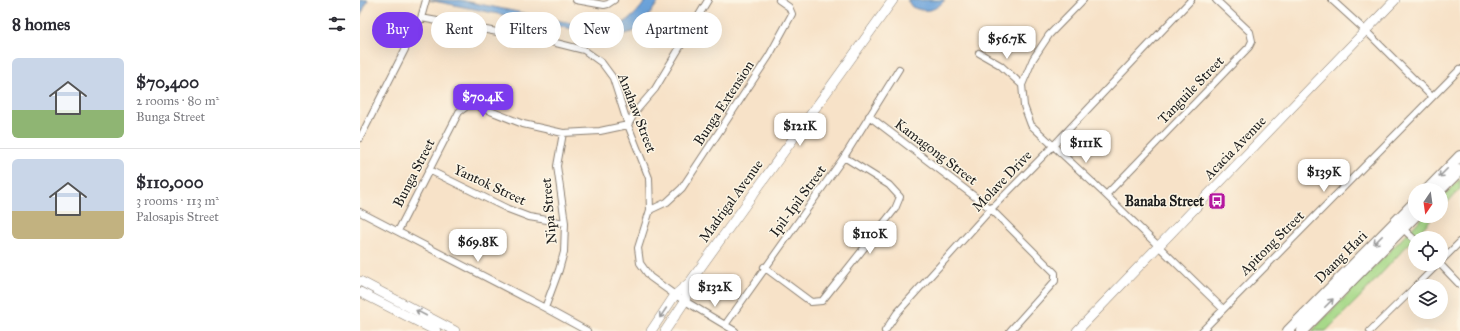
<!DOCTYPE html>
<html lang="en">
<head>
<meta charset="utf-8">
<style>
	body { margin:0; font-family:"IM FELL Great Primer",serif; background:#f2f2f3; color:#2b2b33; height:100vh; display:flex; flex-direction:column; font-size:15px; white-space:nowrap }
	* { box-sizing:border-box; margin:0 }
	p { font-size:13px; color:#7c7c81 }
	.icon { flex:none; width:22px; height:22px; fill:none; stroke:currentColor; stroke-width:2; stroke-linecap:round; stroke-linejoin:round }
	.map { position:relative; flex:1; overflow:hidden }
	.drawer { display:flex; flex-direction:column; background:#fff; width:360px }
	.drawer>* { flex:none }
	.hud { position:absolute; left:12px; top:12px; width:380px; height:36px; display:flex; gap:8px }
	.needle { width:26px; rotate:193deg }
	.controls { position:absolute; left:1048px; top:183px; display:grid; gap:8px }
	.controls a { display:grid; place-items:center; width:40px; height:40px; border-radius:50%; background:#fff; box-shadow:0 4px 16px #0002; font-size:20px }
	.price { position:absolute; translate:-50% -34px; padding:0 9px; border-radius:8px; background:#fff; color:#222; font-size:13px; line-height:26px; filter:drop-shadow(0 1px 2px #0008) }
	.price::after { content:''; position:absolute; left:50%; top:24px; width:12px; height:9px; margin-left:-6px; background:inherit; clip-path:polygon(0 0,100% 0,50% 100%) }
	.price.active { background:#7c3aed; color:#fff }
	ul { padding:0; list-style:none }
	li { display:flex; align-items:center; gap:12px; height:100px; padding:0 12px }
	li+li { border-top:1px solid #e1e1e2 }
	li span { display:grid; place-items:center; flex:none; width:112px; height:80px; border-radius:6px; color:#555 }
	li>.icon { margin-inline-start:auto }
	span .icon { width:48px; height:48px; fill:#fffc; stroke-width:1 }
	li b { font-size:17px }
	h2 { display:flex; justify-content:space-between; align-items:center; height:48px; padding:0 12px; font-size:17px }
	.pill { padding:0 14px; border-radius:18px; background:#fff; box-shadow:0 4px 16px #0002; font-size:14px; line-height:36px }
	.pill.active { background:#7c3aed; color:#fff }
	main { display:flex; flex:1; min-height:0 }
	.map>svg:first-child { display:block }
	.green { fill:#a7d989; stroke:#627a52 }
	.water { fill:#6ca3da; stroke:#44607b }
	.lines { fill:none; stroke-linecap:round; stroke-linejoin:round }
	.street-casing { stroke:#8a7f72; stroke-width:8 }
	.secondary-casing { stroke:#8a7f72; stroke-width:10 }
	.primary-casing { stroke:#8a7f72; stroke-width:12 }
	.street { stroke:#fff; stroke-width:6 }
	.secondary { stroke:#fff; stroke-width:9 }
	.primary { stroke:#fff; stroke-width:10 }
	.oneway { stroke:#999 }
	.labels { text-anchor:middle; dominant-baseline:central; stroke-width:3; stroke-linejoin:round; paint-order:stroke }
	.street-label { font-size:14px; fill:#1c1c1c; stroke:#fcf5e5 }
	.poi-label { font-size:14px; font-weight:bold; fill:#1c1c1c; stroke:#fcf5e5; text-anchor:end }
</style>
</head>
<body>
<main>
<section class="drawer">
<h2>8 homes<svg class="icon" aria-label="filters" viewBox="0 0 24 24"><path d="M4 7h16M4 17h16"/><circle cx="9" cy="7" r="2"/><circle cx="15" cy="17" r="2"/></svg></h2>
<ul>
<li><span style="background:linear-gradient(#c9d6e8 65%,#8fb573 0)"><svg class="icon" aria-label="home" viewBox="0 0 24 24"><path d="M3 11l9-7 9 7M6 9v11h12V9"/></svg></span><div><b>$70,400</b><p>2 rooms · 80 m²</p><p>Bunga Street</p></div></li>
<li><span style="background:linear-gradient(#c9d6e8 65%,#c2b280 0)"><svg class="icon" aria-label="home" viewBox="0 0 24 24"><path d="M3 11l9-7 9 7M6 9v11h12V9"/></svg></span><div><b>$110,000</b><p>3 rooms · 113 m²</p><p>Palosapis Street</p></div></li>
</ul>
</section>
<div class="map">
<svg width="1100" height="331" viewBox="0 0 1100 331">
	<rect width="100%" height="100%" fill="#fcf5e5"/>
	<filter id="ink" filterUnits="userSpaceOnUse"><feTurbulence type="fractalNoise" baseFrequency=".025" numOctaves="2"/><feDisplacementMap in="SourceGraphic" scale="8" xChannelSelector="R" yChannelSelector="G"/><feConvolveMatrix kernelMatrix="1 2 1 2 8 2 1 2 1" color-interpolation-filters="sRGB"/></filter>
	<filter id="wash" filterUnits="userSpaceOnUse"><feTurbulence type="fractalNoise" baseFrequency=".012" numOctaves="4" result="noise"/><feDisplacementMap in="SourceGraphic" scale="16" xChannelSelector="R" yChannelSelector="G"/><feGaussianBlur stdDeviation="0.9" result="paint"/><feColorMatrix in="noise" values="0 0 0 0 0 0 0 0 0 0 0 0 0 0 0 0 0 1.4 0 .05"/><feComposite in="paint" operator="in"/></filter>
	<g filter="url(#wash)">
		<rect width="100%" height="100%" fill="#f7e2c8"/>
		<path class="green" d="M1100,179V189L1081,209V198Z
			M1064,216H1074L999,298L966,331H952Z"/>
		<path class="water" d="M0,0H8L0,17Z
			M69,0H100L225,26C252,35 272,22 286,0H300L278,30L259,36L241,39L220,33L217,30Z
			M547,0H585C575,11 566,13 552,7Z"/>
	</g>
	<g filter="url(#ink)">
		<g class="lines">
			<defs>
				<path id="street" d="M216,0L244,5L248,4L254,0
					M723,0L689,35L673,59L662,85L664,106L671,125L746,195L863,309
					M972,0L1006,31L1072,97
					M61,18L192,42L224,50L242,63L253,78L268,125L289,178L290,210L278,248L280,263L290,277L315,295L375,331
					M619,53L640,65L662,85
					M509,116L631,209L695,273V281L650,331
					M0,138L61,18L66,0
					M69,170L148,209L169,217L205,223
					M746,195L889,47L892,41L890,32L856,0
					M290,210L307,202L322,188L409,56L432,14L429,7L419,0
					M0,212L185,308L227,331
					M1041,227L1055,240
					M38,231L99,112L107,106L115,105L163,124L203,133L240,131L268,125L275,112L295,89L348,0
					M1081,261L1100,242
					M1080,264L1100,285
					M404,267L451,302L462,301L535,209L540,197L529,185L484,157
					M1056,286L1078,264
					M185,308L199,270L204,252L205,223L197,166L203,133
					M365,325L484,157L539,69
					M525,331L537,313L631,209L694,145L831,0
					M842,331L1100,69
					M1010,331L1055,287"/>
				<path id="secondary" d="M0,281L95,331
					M0,292L76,331
					M291,331L315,295L330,282L533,0
					M305,331L325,301L330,282
					M717,331L1035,0"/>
				<path id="primary" d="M1067,190L1100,156
					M1080,190L1100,170
					M928,331L1055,202
					M942,331L1055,216"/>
			</defs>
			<use href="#street" class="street-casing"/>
			<use href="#secondary" class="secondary-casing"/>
			<use href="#primary" class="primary-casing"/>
			<use href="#street" class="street"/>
			<use href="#secondary" class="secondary"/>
			<use href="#primary" class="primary"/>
		</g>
		<defs><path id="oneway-shaft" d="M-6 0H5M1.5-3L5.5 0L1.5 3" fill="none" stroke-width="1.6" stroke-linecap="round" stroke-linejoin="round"/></defs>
		<g class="oneway">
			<use href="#oneway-shaft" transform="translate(1083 173) rotate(135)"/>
			<use href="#oneway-shaft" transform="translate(1018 240) rotate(135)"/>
			<use href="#oneway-shaft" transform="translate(969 303) rotate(-45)"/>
			<use href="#oneway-shaft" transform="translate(61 313) rotate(-152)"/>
			<use href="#oneway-shaft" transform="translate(303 313) rotate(124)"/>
		</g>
	</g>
	<defs>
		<symbol id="bus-square" viewBox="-11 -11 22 22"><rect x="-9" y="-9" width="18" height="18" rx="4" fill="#b5179e" stroke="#fcf5e5"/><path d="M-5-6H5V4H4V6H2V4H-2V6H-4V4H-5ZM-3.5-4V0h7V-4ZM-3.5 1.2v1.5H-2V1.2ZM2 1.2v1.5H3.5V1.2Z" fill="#fff"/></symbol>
	</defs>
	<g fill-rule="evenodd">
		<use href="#bus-square" x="847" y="191" width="20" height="20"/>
	</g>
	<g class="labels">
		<g class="street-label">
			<text transform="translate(831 90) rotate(-46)">Tanguile Street</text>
			<text transform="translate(364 103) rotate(-57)">Bunga Extension</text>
			<text transform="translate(277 113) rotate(69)">Anahaw Street</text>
			<text transform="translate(875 148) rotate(-46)">Acacia Avenue</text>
			<text transform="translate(576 152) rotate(37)">Kamagong Street</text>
			<text transform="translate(54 173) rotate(-63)">Bunga Street</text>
			<text transform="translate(642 181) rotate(-46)">Molave Drive</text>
			<text transform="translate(130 185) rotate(25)">Yantok Street</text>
			<text transform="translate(371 201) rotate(-54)">Madrigal Avenue</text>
			<text transform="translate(438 201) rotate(-54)">Ipil-Ipil Street</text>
			<text transform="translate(189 211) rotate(-95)">Nipa Street</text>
			<text transform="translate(912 243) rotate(-45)">Apitong Street</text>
			<text transform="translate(981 257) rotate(-45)">Daang Hari</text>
		</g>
		<g class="poi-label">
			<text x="844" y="201">Banaba Street</text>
		</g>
	</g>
</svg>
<div class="controls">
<a><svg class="needle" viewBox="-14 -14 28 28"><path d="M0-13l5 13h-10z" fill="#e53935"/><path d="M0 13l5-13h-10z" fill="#7c7c81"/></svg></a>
<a><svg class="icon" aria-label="locate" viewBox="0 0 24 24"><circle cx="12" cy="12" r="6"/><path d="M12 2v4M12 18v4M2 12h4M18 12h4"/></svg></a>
<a><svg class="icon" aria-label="layers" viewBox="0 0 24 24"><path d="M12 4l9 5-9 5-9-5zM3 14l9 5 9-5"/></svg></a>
</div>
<b class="price" style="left:647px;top:60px">$56.7K</b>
<b class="price active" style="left:123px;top:118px">$70.4K</b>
<b class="price" style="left:440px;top:147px">$121K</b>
<b class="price" style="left:726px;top:164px">$111K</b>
<b class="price" style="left:964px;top:193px">$139K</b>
<b class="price" style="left:510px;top:255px">$110K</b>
<b class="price" style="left:118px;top:263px">$69.8K</b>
<b class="price" style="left:355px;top:308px">$132K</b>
<div class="hud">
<a class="pill active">Buy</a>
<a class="pill">Rent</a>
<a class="pill">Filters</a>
<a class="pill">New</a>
<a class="pill">Apartment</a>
</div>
</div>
</main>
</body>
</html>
